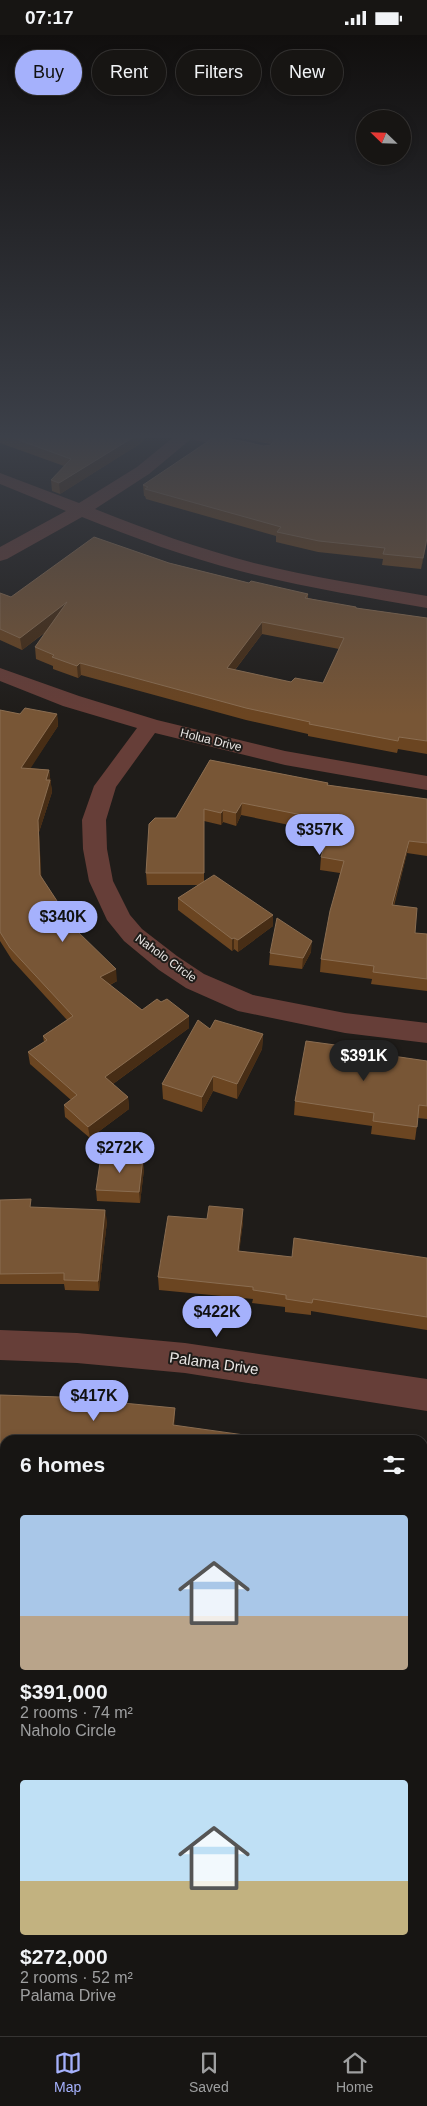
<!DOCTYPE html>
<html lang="en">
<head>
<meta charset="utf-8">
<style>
	body { margin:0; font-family:Helvetica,sans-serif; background:#201e1c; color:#f1f3f6; height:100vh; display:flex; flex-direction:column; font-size:19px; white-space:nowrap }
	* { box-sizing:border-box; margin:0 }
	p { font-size:16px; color:#9e9fa0 }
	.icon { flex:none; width:28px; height:28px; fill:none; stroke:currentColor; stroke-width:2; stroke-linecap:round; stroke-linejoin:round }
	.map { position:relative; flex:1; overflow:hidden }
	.panel { position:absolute; left:0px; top:1400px; width:428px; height:601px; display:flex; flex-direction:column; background:#171513; border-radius:15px 15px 0 0; box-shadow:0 2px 8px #0003,0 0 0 1px #363433 }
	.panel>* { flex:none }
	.top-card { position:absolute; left:15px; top:15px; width:398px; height:45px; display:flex; gap:10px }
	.needle { width:32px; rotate:293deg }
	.fabs { position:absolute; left:356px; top:75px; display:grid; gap:10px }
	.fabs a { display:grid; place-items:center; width:55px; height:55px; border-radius:50%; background:#171513; box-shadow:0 2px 8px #0003,0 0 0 1px #363433; font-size:25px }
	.price { position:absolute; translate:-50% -42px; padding:0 11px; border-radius:18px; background:#a5b1fc; color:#111; font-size:16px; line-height:32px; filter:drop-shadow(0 1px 2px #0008) }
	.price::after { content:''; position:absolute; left:50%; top:30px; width:15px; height:11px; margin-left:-8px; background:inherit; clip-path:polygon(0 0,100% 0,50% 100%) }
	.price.active { background:#222; color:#fff }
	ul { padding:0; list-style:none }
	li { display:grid; align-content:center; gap:10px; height:265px; padding:0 20px }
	li span { display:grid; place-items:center; height:155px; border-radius:5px; color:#555 }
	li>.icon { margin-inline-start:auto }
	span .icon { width:90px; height:90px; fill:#fffc; stroke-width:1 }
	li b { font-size:21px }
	h2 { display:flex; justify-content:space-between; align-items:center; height:60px; padding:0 20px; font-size:21px }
	.chip { padding:0 18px; border-radius:22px; background:#171513; box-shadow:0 2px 8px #0003,0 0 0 1px #363433; font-size:18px; line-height:45px }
	.chip.active { background:#a5b1fc; color:#111 }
	.status { display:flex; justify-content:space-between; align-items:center; height:35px; padding:0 25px; background:#171513; direction:ltr }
	.status svg { height:14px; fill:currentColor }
	.menu { display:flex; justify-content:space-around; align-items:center; height:70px; border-top:1px solid #363433; background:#171513; font-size:14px; color:#9e9fa0 }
	.menu a { display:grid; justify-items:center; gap:2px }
	.menu .active { color:#a5b1fc }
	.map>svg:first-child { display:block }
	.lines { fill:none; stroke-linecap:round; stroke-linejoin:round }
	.minor { fill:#663e38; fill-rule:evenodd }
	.wall { fill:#6b4521; fill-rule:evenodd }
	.shaded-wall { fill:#472d15 }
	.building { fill:#785636; stroke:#8a6d51; fill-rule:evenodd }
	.labels { text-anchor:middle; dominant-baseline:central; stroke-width:4; stroke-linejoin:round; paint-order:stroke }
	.street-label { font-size:12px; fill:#e9e6e4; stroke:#1f1c19 }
	.near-street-label { font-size:15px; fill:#e9e6e4; stroke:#1f1c19 }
</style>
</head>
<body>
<div class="status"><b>07:17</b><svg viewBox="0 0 49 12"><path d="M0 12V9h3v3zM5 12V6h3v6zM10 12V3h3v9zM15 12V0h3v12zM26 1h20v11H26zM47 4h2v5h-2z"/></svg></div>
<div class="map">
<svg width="427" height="2001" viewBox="0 0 427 2001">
	<rect width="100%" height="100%" fill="#1f1c19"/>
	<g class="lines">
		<path class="minor" d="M176,400H217L254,408L256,412L254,416L248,417L191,404L149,439L95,474C147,495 200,514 254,528C311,542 369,551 427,561V573C365,562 302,552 240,536C186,522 134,503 82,482L7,524L0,526V512L66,476L0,449V438L79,468L137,432Z
			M0,633L79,661L157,685L285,716L427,741V755L285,730L155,698L116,752L106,785L107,814L113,846L130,880L142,894L177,921L204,939L253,960L345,978L427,988V1008L345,998L238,976L186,953L159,935L124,906L107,885L89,846L83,814L82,785L94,751L137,693L63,671L0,646Z
			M0,1295L77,1298L185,1308L427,1344V1376L185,1338L77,1328L0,1325Z
			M422,1937H427V1983H422Z
			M146,1996H211L209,2001H144Z"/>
	</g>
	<path class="wall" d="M0,400H76L88,404L92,400H148L141,408L60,459L52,456L51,445L64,431L0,408Z
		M231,400H427V507L421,534L382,530L383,524L318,517L276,507V501L146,464L145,461H144L143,450L264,411L271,410L270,409L231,401Z
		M169,528L249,548L308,559V563L356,573L427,583V719L398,714L397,718L308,701V699L246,685L81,640L78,643L53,634V631L36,624L35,612L47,596L22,615L0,605V558L11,562ZM262,599L339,614L323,648L291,647L235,635Z
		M0,675L20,679H57L58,691L30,733L49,735L52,757L39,797L41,842L76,895L117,946L110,950L142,975L161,967L189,981V993L113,1049L128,1062L129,1074L90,1103L65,1082L64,1070L71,1065L30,1029L28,1017L44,1007L43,1001L67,985L12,925L0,906Z
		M210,725L328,748V750L427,764V821L407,818L394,871L415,898L427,899V956L371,949L372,944L320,937L321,924L340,838L320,835L321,822L328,798L241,780L236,791L223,787L221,790L204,786V846L273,880V891L238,917L234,914L232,916L178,875V863L198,850H147L146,838L176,783Z
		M311,917L302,934L269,930L270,918Z
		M210,994L263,999L262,1014L237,1064L213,1056L202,1077L163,1064L162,1049Z
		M372,1018L427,1026V1084L418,1083L415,1105L371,1099L372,1091L294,1080L295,1066Z
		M144,1134L140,1168L97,1166L96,1155Z
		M0,1165L33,1173L107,1186L99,1256L65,1255L64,1249H0Z
		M207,1184L243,1187L239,1216L292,1222L427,1223V1295L311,1276V1280L285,1277V1272L252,1268L253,1264L159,1255L158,1242Z
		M0,1360L175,1373V1384L5,1405V1439H0Z
		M422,1422L427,1423V1510L422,1509Z
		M422,1549H427V1610L422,1609Z"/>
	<path class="shaded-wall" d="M137,400H148L141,408L60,459L59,448Z
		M427,503V507L421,534L423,523Z
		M67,567L68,579L22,615L20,603Z
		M262,587V599L227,645V633Z
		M80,628L81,640L78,643L77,631Z
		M57,679L58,691L23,745L21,733Z
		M49,735L52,757L39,797L42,852L40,840L38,785L46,745Z
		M242,768L241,780L236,791V778Z
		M223,775V787L221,790V778Z
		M409,806L407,818L390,883L392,870Z
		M273,880V891L238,917V905Z
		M234,903V914L232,916V904Z
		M312,906L311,917L302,934L303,923Z
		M116,934L117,946L101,954L100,942Z
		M189,981V993L106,1054L105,1042Z
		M263,999L262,1014L237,1064V1049Z
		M213,1041V1056L202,1077V1062Z
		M128,1062L129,1074L90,1103L88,1092Z
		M143,1123L144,1134L140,1168L139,1157Z
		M243,1174V1187L238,1228V1216Z
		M105,1175L107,1186L99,1256L98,1246Z
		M175,1373V1384L173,1401V1390Z"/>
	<path class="building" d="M5,400H76L88,404L92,400H137L59,448L51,445L71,424Z
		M271,400H427V503L423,523L383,519L385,513L319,506L277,497L281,492L145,454L148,452L143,450L216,401L264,411L271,410L274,405Z
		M94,502L169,528L249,548L251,546L308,559L305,563L356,572V573L427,583V706L399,702L398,706L309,689L310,687L246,673L80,628L77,631L52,622L54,620L35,612L67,567L20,603L0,594V558L11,562ZM262,587L344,603L323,648L295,643L291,647L227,633Z
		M25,673L57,679L21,733L49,735L46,745H50L38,785L40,840L76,895L116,934L100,942L142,975L157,964L161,967L167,964L189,981L105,1042L128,1062L88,1092L64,1070L77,1060L28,1017L47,1005L43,1001L73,981L10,913L0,897V675L20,679Z
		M210,725L328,748L327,750L427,764V808L409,806L392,870L417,873L415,898L427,899V944L373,937L374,931L321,924L330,876L344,826L321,822L332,786L242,768L236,778L223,775L221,778L204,774V838H146L149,789L155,783H176Z
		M214,840L273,880L238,905L234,903L232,904L178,863Z
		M277,883L312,906L303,923L270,918Z
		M198,985L210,994L215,985L263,999L237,1049L213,1041L202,1062L162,1049Z
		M306,1006L372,1015V1018L427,1026V1071L419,1070L417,1092L373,1086L374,1078L295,1066Z
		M101,1121L143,1123L139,1157L96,1155Z
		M31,1164L30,1172L105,1175L98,1246L64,1245V1238L0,1239V1165Z
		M209,1171L243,1174L238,1216L292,1222L294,1203L427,1223V1282L313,1264L312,1268L286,1264V1260L253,1255V1252L158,1242L168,1181L207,1184Z
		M0,1360L60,1362L175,1373L173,1390L280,1405H5V1428H0Z
		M333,1402L354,1405H333Z
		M316,1403L332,1405H316Z
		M422,1422L427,1423V1499L422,1498Z
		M422,1549H427V1603L422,1602Z"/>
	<linearGradient id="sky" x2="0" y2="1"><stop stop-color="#110f0e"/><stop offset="0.59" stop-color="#3c4049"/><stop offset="1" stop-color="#3c4049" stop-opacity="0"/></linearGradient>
	<rect width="427" height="680" fill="url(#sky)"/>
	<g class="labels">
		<g class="street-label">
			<text transform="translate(211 705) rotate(14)">Holua Drive</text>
			<text transform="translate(166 923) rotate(36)">Naholo Circle</text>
		</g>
		<g class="near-street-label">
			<text transform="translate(214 1328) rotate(8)">Palama Drive</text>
		</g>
	</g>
</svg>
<div class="fabs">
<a><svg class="needle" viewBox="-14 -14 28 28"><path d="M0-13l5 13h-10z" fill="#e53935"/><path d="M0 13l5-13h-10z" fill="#9e9fa0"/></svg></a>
</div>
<b class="price" style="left:320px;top:821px">$357K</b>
<b class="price" style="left:63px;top:908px">$340K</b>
<b class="price active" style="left:364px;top:1047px">$391K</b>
<b class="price" style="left:120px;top:1139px">$272K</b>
<b class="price" style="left:217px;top:1303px">$422K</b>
<b class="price" style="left:94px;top:1387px">$417K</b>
<div class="top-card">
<a class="chip active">Buy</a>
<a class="chip">Rent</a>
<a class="chip">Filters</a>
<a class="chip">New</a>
</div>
<section class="panel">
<h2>6 homes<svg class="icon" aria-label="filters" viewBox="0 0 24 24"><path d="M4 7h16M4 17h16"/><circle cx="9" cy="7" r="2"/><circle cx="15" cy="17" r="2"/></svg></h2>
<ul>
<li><span style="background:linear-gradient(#a9c7e8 65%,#b9a48a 0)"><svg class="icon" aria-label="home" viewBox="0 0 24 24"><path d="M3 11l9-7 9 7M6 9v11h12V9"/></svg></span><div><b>$391,000</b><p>2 rooms · 74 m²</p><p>Naholo Circle</p></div></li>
<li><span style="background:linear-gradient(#bfe0f5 65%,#c2b280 0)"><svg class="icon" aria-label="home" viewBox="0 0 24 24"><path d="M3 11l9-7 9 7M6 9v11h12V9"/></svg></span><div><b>$272,000</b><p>2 rooms · 52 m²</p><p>Palama Drive</p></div></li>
</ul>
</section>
</div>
<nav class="menu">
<a class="active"><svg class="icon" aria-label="map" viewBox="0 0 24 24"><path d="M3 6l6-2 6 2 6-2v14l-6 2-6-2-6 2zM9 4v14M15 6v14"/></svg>Map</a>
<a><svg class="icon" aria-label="saved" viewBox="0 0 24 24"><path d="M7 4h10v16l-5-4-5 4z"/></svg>Saved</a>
<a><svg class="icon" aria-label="home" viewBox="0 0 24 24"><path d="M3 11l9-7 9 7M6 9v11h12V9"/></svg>Home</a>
</nav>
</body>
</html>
